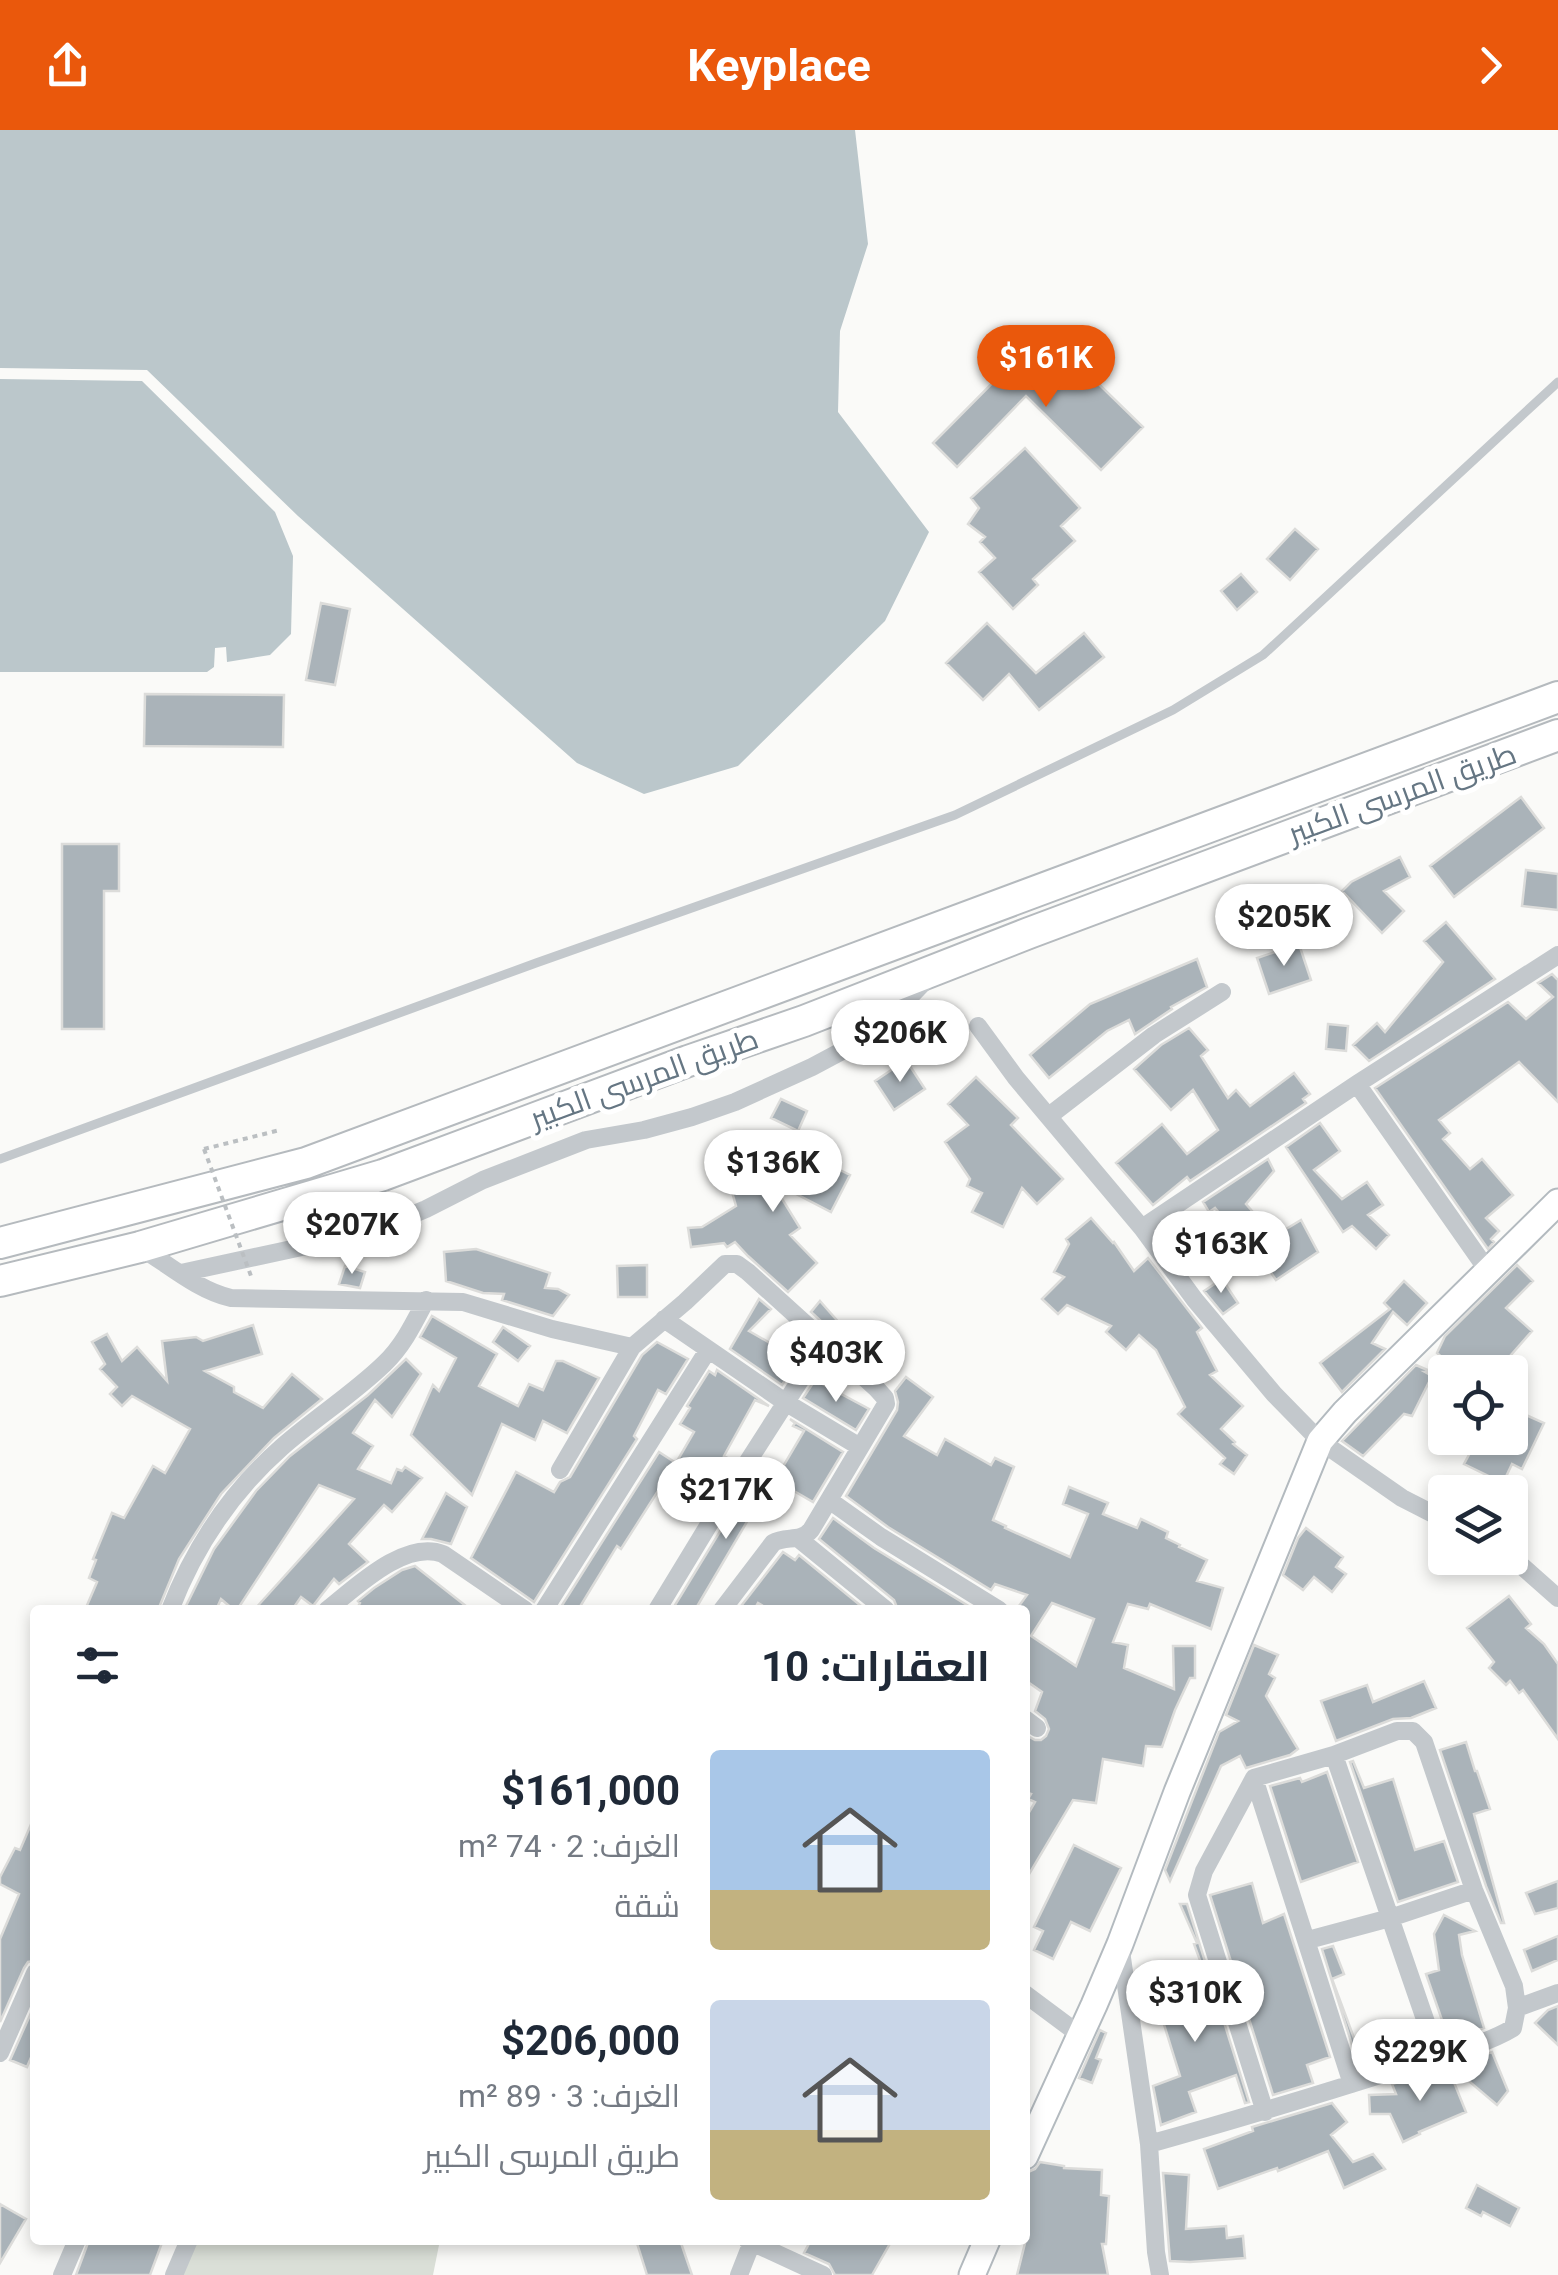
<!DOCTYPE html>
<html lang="ar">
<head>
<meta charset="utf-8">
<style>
	body { margin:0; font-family:Roboto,Cairo,sans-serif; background:#f6f6f7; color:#1f2937; direction:rtl; height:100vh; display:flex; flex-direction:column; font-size:38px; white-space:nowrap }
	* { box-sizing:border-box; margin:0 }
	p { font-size:32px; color:#747a83 }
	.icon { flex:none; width:55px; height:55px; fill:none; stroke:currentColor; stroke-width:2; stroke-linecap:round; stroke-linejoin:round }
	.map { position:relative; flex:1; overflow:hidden; direction:ltr }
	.drawer { position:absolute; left:30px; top:1475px; width:1000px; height:640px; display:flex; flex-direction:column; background:#fff; border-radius:10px; box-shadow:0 5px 15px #0003; direction:rtl }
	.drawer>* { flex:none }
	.fabs { position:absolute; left:1428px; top:1225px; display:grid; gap:20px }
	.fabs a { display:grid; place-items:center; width:100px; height:100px; border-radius:10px; background:#fff; box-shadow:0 5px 15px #0003; font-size:50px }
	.price { position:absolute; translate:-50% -85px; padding:0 22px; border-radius:35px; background:#fff; color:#222; font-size:32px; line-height:65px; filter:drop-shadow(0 2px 5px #0008) }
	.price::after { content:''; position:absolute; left:50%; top:60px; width:30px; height:22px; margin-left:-15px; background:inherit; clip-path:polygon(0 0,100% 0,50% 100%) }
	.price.active { background:#ea580c; color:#fff }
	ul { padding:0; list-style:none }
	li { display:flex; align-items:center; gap:30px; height:250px; padding:0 40px }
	li span { display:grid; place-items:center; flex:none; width:280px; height:200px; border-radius:10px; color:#555 }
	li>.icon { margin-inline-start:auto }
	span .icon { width:120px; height:120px; fill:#fffc; stroke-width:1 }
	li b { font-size:42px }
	h2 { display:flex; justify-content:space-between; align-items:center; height:120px; padding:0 40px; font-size:42px }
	header { display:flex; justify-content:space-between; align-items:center; height:130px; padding:0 40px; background:#ea580c; color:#fff; font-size:45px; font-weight:700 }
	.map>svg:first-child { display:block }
	.green { fill:#dadfd7 }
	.water { fill:#bbc7cb }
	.building { fill:#aab3b9; stroke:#dcdcda; stroke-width:2.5; fill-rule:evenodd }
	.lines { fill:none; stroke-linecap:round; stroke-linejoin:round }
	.secondary-casing { stroke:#b3babf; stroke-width:29 }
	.primary-casing { stroke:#b5babe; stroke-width:34 }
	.path { stroke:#bbbfc2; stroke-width:4; stroke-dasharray:5 5; stroke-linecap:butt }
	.lane { stroke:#c3c8cc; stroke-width:9 }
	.street { stroke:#c3c8cc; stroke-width:18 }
	.secondary { stroke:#fff; stroke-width:25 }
	.primary { stroke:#fff; stroke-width:30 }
	.path-bridge { stroke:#bbbfc2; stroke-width:4; stroke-dasharray:5 5; stroke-linecap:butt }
	.labels { text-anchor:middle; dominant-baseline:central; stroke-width:10; stroke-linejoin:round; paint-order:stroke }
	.street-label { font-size:30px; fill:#657683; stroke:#fff }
</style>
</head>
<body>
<header><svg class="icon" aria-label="forward" viewBox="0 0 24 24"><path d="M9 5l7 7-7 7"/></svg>Keyplace<svg class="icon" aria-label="share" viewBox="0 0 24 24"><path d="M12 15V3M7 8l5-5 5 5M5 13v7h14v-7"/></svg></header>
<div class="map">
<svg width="1558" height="2145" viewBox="0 0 1558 2145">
	<rect width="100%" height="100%" fill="#fafaf8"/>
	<path class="green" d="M186,2110H440L433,2145H172Z"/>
	<path class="water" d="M0,0H855L868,114L840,201L838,282L929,402L885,491L738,636L644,664L577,633L298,386L147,240L0,238Z
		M0,249L142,251L275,382L293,426L291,504L270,525L227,532L226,517L215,518L214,537L207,542H0Z"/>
	<path class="building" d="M1050,219L1065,233L1071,227L1143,297L1101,340L1026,266L957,337L933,313L1017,228L1029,241Z
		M1025,318L1080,378L1061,396L1075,411L1033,449L1038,455L1013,479L979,442L995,428L980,412L985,407L968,394L979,378L971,368Z
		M1295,399L1318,419L1290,450L1267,429Z
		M1241,444L1257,462L1237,480L1221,461Z
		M321,473L350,479L335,555L306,550Z
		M987,493L1036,543L1084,503L1104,527L1039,580L1009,544L983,570L946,533Z
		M145,564L284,565L283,617L144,616Z
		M1521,667L1544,698L1454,767L1430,736Z
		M62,714H119V761H104V899H62Z
		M1400,727L1410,747L1384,761L1404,781L1382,803L1342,761L1351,752Z
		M1526,740L1558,744V780L1522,776Z
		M1446,792L1495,849L1369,931L1353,915L1377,893L1385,902L1443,832L1424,811Z
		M1299,814L1311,850L1269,864L1257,828Z
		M1197,829L1207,857L1171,877L1172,879L1135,904L1129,890L1107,901L1049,948L1030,925L1090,874Z
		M1552,844L1558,850V972L1519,932L1439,990L1450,1003L1443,1009L1470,1039L1482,1029L1513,1065L1486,1088L1499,1101L1491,1109L1494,1112L1488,1119L1375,958L1508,872L1526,889L1553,867L1538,853Z
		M1328,894L1348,896L1346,921L1326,919Z
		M1189,898L1208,920L1201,926L1228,968L1236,960L1250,976L1294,943L1310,964L1303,969L1306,973L1190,1051L1187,1047L1153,1075L1116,1033L1162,994L1187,1024L1218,1000L1193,960L1171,980L1134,939L1161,915Z
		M906,930L925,959L894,980L875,951Z
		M976,947L1018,988L1011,995L1063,1049L1037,1074L1022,1058L1003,1097L972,1082L982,1063L967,1056L970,1049L945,1012L968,995L948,974Z
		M781,969L807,981L798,1001L771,988Z
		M1320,993L1340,1021L1314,1040L1342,1069L1367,1052L1383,1075L1368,1085L1389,1105L1376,1119L1352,1096L1343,1102L1286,1017Z
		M808,1024L850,1045L831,1082L771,1051L800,1098L790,1105L817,1133L788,1162L748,1126L735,1112L727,1117L724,1113L691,1117L688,1098L702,1097L736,1076L728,1048Z
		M1268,1029L1274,1041L1246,1074L1259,1089L1238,1106L1215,1078L1209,1082L1203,1072Z
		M1091,1088L1113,1113L1114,1112L1134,1141L1148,1128L1202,1198L1197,1202L1217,1241L1210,1245L1243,1276L1221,1299L1235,1312L1233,1314L1247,1325L1234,1344L1220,1334L1225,1328L1178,1284L1185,1277L1156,1220L1139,1205L1126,1220L1106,1202L1111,1196L1067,1175L1058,1184L1042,1169L1064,1147L1054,1142L1069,1114L1066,1109Z
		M1301,1090L1318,1122L1276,1150L1263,1131L1284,1115L1278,1104Z
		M476,1119L550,1143L545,1158L558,1159L569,1165L553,1186L502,1170L504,1164L483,1163L446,1151L444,1122Z
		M647,1135V1167H618L617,1136Z
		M1517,1135L1533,1151L1506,1178L1532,1201L1496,1242H1458L1437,1223L1445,1206Z
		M345,1136L365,1142L360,1158L339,1154Z
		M1222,1149L1238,1173L1223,1184L1204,1161Z
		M1404,1151L1427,1173L1407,1195L1393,1182L1372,1213L1385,1219L1342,1262L1320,1233L1390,1179L1384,1173Z
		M759,1169L771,1179L749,1201L784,1221L797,1203L809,1214L782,1255L730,1219Z
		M820,1171L856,1212L849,1217L811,1182Z
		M432,1186L497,1224L479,1256L518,1276L529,1254L543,1260L556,1231H563L599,1248L567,1303L543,1291L535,1310L502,1294L472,1365L411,1305L433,1255L439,1261L456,1228L420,1207Z
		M253,1195L262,1224L205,1241L234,1257V1262L263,1278L292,1244L322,1269L274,1308L221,1364L179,1429L158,1480H85L97,1452L89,1448L96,1430L93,1429L112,1383L124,1388L153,1336L165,1343L190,1299L132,1266L122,1276L110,1264L117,1257L100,1239L105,1234L92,1212L107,1204L122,1231L137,1217L167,1251L162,1211L196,1207L203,1211Z
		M503,1197L530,1216L518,1231L493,1212Z
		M657,1212L688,1229L666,1264L658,1260L634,1306L637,1309L534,1472L471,1428L516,1342L554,1362L560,1352L570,1347L642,1225Z
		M406,1229L421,1244L392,1287L375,1270L353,1303L373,1316L358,1339L391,1353L397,1339L402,1341L405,1337L422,1348L392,1382L384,1375L349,1414L368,1432L339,1454L334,1449L313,1476L301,1467L292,1480H254L354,1369L319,1355L237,1480H234L221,1469L216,1480H184L214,1419L256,1361L290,1326L368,1265Z
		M1416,1235L1432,1242H1425L1432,1246L1412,1286L1404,1284L1363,1326L1342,1311Z
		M717,1240L769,1276L755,1270L724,1326L733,1331L711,1367L679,1349L669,1367L658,1361L621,1419L617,1416L578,1480H559L659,1322L676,1333L694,1302L680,1294L690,1278L687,1276L709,1241L715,1245Z
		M906,1247L933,1267L904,1306L937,1325L945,1309L991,1335L995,1328L1014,1337L993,1390L1006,1396L1005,1398L1070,1427L1088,1384L1063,1374L1069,1357L1108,1373L1103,1384L1137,1398L1141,1389L1168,1402L1166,1408L1180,1415L1179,1417L1207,1430L1197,1451L1223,1458L1211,1499L1150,1474L1148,1479L1128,1474L1113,1512L1128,1515L1124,1538L1174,1559L1173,1516H1195V1548H1190L1175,1580L1162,1617L1146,1616L1143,1636L1103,1629L1096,1673L1073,1670L1025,1751V1689L1035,1672L1028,1669L1031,1664L1025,1662V1607L1026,1605L1035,1610H1041L1046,1606L1049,1599L1045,1589L1035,1581L1042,1562L1025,1550V1480H1016L1027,1465L995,1454L991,1460L888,1397L846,1366L897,1280L898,1272L895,1261ZM1052,1473L1094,1489L1076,1536L1031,1506Z
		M815,1250L869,1279L856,1300L803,1268Z
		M1510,1283L1524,1290L1526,1285L1544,1293L1522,1339L1512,1334L1503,1353L1464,1334L1478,1308H1510Z
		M790,1289L843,1322L813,1372L775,1350L804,1301L793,1296L795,1293Z
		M755,1344L780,1359L766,1378L758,1373L695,1480H672Z
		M446,1363L467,1377L451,1414L431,1409H422Z
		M833,1388L874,1418L975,1480H898L894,1470L819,1409Z
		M1306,1398L1343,1427L1336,1437L1346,1444L1332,1462L1314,1447L1303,1460L1283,1445L1298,1408Z
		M783,1422L795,1430L799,1425L866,1480H770L758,1473L754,1480H738Z
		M415,1436L471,1480H356L360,1473L358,1471L374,1458L402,1440Z
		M1509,1466L1531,1494L1526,1498L1544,1514L1558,1534V1609L1523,1560L1519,1563L1510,1551L1506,1555L1489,1538L1494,1532L1467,1498Z
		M1254,1515L1278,1525L1269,1544L1275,1548L1266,1566L1298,1619L1290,1625L1246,1638L1240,1626L1221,1636L1170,1751L1165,1740L1219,1602L1238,1591L1226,1585Z
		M1424,1551L1436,1578L1411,1588L1393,1589L1336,1611L1321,1571L1367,1555L1373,1572Z
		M1466,1612L1475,1641H1477L1490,1679L1474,1684L1504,1793H1501L1486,1756L1440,1620Z
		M1353,1631L1364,1658L1393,1649L1415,1720L1444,1711L1458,1752L1398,1772L1350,1632Z
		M1327,1642L1358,1732L1301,1752L1270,1656L1300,1648L1302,1652Z
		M35,1685V1831L28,1832L24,1838L0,1892V1809L19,1764L0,1754V1747L15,1718L20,1720Z
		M1074,1715L1121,1738L1090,1801L1071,1792L1053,1829L1034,1820L1043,1801L1034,1797Z
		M1558,1751V1778L1535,1784L1526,1763Z
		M1252,1753L1263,1793L1284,1784L1330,1927L1307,1935L1313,1953L1273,1965L1210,1765Z
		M1180,1774H1187L1249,1972L1245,1973L1236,1945L1189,1962L1196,1982L1161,1995L1153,1956L1180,1946L1157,1872L1209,1855L1194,1814L1197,1813Z
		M1444,1785L1475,1801L1459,1805L1462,1825L1484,1898L1446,1912L1440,1894L1443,1893L1426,1844L1439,1840L1434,1804Z
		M1558,1806V1830L1532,1841L1524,1820Z
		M1333,1816L1344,1844L1332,1849L1357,1916L1353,1918L1322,1819Z
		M35,1874V1918L27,1937L10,1930Z
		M1558,1876V1915L1535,1893L1548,1880Z
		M1100,1900L1106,1903L1096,1928L1101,1930L1092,1953L1079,1948Z
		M1396,1904L1404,1924L1382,1931L1375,1912Z
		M1492,1922L1508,1961L1497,1975L1451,1936Z
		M1449,1940L1466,1982L1419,2002L1420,2004L1403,2012L1390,1984H1370L1369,1965L1396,1964L1392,1954L1413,1948L1415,1953Z
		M1332,1973L1347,1992L1331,2005L1353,2032L1373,2024L1385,2039L1344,2058L1328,2021L1278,2041L1277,2038L1218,2059L1204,2019L1253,2001L1252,1997Z
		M1040,2032L1064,2036V2038L1102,2040L1101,2065L1109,2066L1106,2114H1102L1108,2145H1017L1025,2113V2049L1028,2042L1035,2039Z
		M1163,2043L1189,2045L1186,2099L1226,2096L1227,2108L1243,2106L1245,2128L1190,2132L1170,2131Z
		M1477,2055L1519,2078L1510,2096L1483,2082L1481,2086L1466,2078Z
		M0,2074L26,2089L0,2133Z
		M89,2110H163L150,2145H76Z
		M636,2110H680L692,2145H647Z
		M811,2110H892L872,2145H835L829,2134L804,2123Z"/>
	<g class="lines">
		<defs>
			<path id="secondary" d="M1025,2026L1094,1875L1120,1814L1177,1662L1320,1311L1345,1282L1558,1072
				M972,2145L987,2110"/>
			<path id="primary" d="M0,1113L306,1033L1558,567
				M0,1151L140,1117L383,1045L688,931L804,891L1029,803L1558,605"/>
		</defs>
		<use href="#secondary" class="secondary-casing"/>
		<use href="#primary" class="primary-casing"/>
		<path class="path" d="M204,1019L280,1000"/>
		<path class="lane" d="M0,1029L536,833L955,685L1173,580L1263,525L1558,252"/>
		<path class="street" d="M978,896L1016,948L1142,1098L1195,1170L1274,1264L1320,1311L1402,1368L1445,1390
			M1357,954L1488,1141
			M1049,986L1154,905L1222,862
			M1142,1098L1357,954L1558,825
			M140,1117C169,1135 199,1161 231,1168L463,1172L552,1199L632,1217
			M181,1143L371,1102L426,1079L483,1050L586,1010L644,1000L692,987L735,972L812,937L857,913L894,883L928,848
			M664,1189L785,1272L860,1317
			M560,1340L632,1217L685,1172L725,1134H737L748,1142L876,1258L885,1268L886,1274L811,1400C800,1413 786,1405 773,1413L722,1480
			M829,1370L881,1407L999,1480
			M799,1409L886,1480
			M1508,1428L1523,1437L1558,1468
			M170,1480C194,1418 232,1361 282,1317C315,1288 353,1264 384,1234C403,1216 414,1193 426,1170
			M327,1480C356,1457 405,1409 443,1424L525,1480
			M544,1480L708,1220
			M657,1480L736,1350L824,1213
			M1025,1589L1037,1598
			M1334,1625L1438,1927
			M1254,1648L1352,1954
			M1308,1810L1390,1788L1474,1760
			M1120,1814L1149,2014L1156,2122L1160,2145
			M1025,1864L1080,1905
			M1517,1878L1558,1863
			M0,1923L35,1843
			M1149,2014C1232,1991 1314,1966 1396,1940C1429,1929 1484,1916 1513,1898L1517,1878L1514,1856L1474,1760L1424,1612L1413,1601H1397L1334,1625L1254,1648L1204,1741L1197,1765L1265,1982
			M747,2110L823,2145
			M62,2145L77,2110
			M174,2145L189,2110
			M739,2145L752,2112"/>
		<use href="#secondary" class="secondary"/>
		<use href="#primary" class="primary"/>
		<path class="path-bridge" d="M204,1019L251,1146"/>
	</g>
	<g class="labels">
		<g class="street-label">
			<text transform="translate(1402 663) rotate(-20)">طريق المرسى الكبير</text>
			<text transform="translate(644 948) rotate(-20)">طريق المرسى الكبير</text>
		</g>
	</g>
</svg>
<div class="fabs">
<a><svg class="icon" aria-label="locate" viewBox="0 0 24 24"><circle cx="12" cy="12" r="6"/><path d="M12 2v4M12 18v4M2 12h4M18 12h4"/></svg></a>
<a><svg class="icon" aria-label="layers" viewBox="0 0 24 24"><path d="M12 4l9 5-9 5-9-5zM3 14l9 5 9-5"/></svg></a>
</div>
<b class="price active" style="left:1046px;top:280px">$161K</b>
<b class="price" style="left:1284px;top:839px">$205K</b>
<b class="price" style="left:900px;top:955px">$206K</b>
<b class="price" style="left:773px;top:1085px">$136K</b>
<b class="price" style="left:352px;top:1147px">$207K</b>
<b class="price" style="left:1221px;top:1166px">$163K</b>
<b class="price" style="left:836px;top:1275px">$403K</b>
<b class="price" style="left:726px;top:1412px">$217K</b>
<b class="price" style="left:1195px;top:1915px">$310K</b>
<b class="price" style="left:1420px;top:1974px">$229K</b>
<section class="drawer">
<h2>العقارات: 10<svg class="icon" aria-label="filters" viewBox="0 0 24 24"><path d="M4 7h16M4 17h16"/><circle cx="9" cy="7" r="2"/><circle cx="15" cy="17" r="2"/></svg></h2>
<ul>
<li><span style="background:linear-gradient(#a9c7e8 70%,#c2b280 0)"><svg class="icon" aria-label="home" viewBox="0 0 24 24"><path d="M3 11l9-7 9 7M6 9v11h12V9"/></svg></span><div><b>$161,000</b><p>الغرف: 2 · 74 m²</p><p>شقة</p></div></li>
<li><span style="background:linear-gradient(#c9d6e8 65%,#c2b280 0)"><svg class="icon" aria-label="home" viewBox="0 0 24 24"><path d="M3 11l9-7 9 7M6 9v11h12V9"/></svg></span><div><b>$206,000</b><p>الغرف: 3 · 89 m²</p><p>طريق المرسى الكبير</p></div></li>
</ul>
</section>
</div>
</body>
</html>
